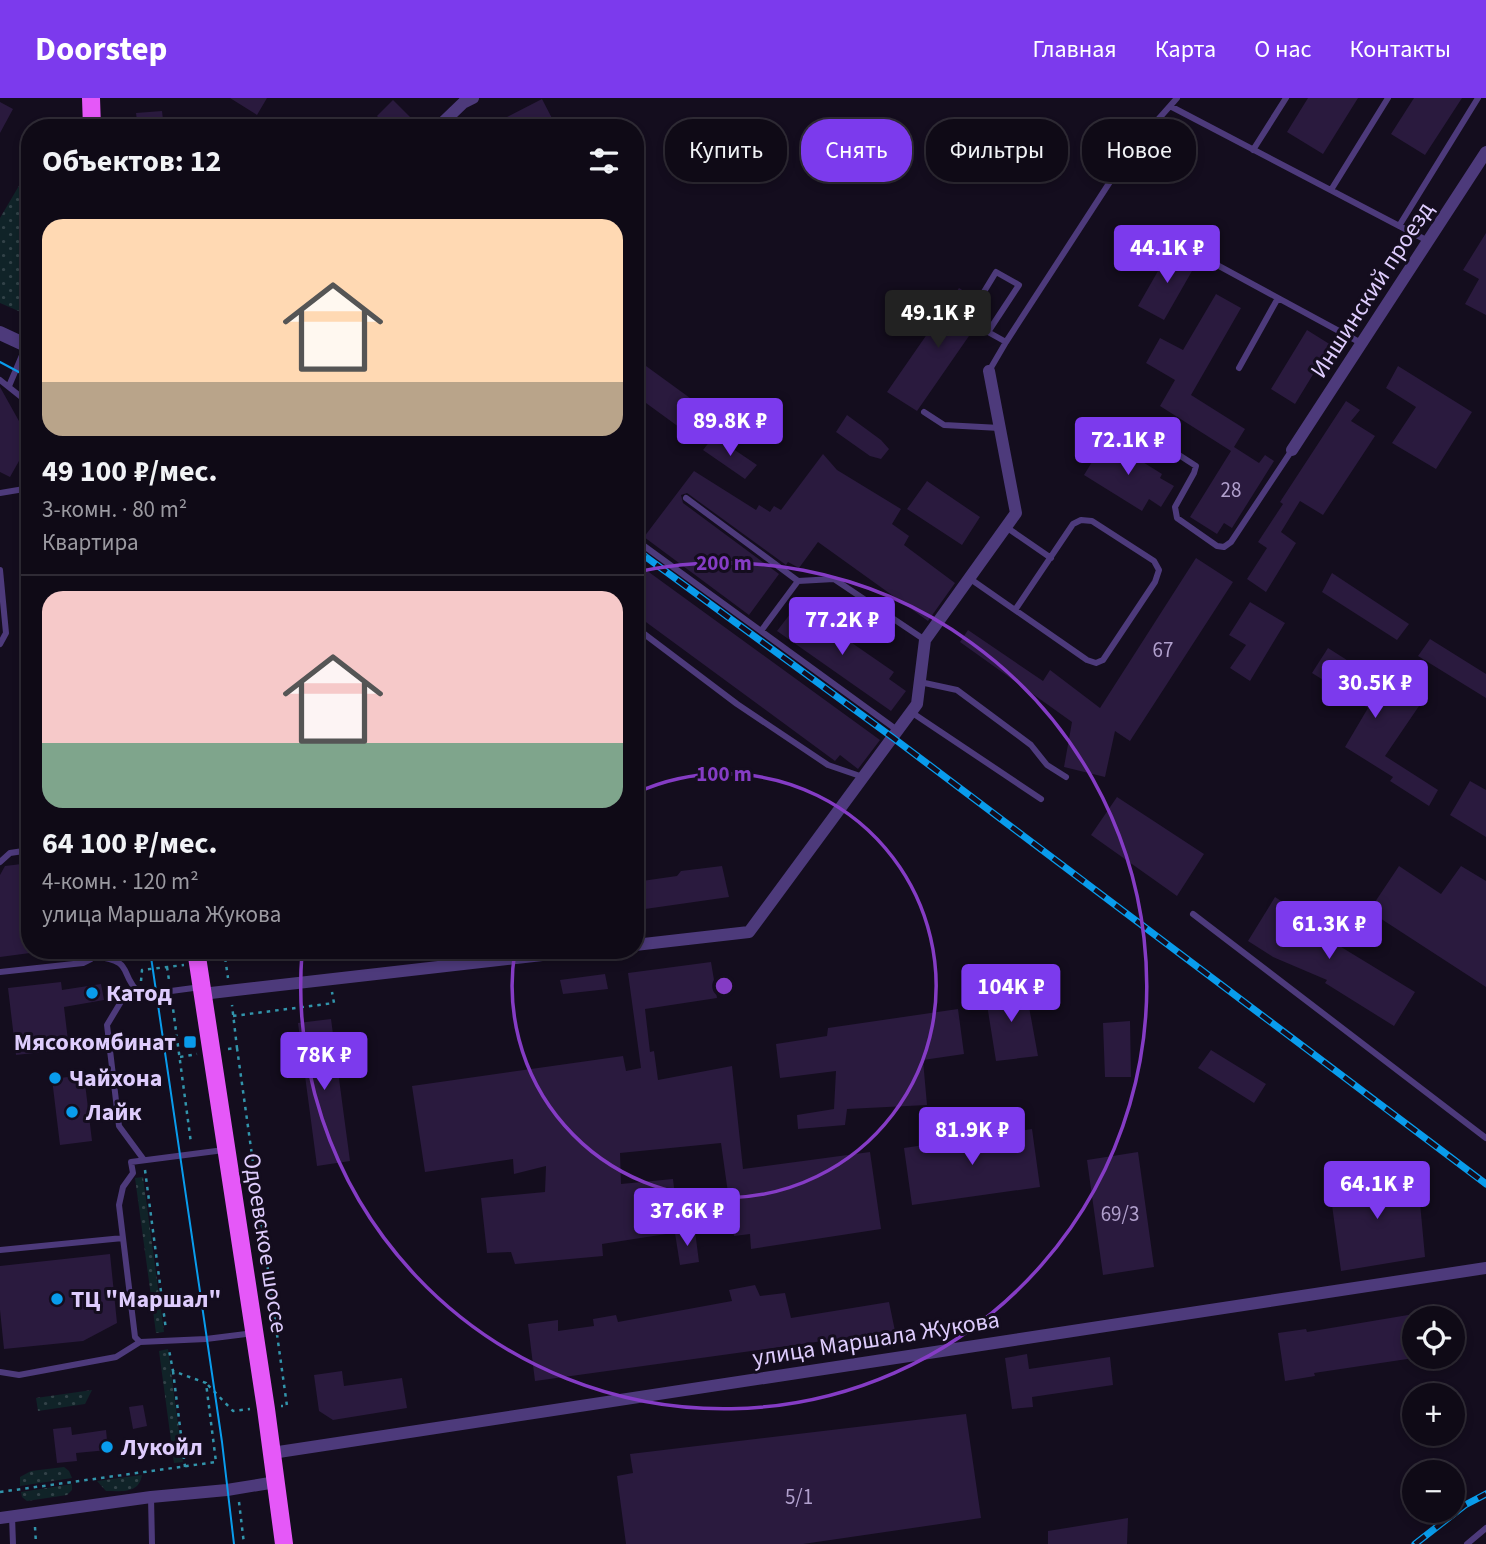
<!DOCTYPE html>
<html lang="ru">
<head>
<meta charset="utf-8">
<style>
	body { margin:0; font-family:"Source Sans 3",sans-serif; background:#1d1823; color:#f1f3f6; height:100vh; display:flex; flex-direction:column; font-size:26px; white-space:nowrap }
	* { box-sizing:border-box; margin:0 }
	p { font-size:23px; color:#9b9aa1 }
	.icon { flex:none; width:38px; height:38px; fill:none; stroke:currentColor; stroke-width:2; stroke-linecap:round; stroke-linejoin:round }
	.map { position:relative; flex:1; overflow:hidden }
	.sheet { position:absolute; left:21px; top:21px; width:623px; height:840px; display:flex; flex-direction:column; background:#0f0a16; border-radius:28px; box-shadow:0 4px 10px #0003,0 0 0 2px #2f2b35 }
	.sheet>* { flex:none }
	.banner { position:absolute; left:665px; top:21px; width:665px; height:63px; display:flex; gap:14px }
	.fabs { position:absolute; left:1402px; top:1208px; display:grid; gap:14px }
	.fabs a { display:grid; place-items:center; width:63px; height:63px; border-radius:50%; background:#0f0a16; box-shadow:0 4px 10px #0003,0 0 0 2px #2f2b35; font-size:35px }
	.price { position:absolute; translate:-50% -60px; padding:0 16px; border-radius:7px; background:#7c3aed; color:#fff; font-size:23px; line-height:46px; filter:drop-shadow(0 2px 4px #0008) }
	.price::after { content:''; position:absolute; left:50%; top:42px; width:21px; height:16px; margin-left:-10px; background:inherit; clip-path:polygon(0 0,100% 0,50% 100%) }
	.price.active { background:#222; color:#fff }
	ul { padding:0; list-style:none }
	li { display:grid; align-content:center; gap:14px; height:371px; padding:0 21px }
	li+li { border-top:2px solid #2f2b35 }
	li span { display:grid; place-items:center; height:217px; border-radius:21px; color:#555 }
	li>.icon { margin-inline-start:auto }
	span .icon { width:126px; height:126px; fill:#fffc; stroke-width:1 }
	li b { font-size:30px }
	h2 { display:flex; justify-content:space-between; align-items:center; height:84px; padding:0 21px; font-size:30px }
	.chip { padding:0 24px; border-radius:28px; background:#0f0a16; box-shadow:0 4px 10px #0003,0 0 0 2px #2f2b35; font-size:24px; line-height:63px }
	.chip.active { background:#7c3aed; color:#fff }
	header { display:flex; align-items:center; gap:42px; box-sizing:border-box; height:98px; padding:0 35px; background:#7c3aed; color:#fff }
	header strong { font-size:33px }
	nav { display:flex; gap:38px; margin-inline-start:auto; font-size:24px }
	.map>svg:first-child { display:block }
	.grass { fill:url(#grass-dots) }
	.building { fill:#2a1a3e }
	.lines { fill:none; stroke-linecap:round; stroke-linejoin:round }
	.path { stroke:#3294ab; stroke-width:2.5; stroke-dasharray:3.5 5; stroke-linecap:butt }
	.service { stroke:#4d3a7b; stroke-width:6 }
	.minor { stroke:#4d3a7b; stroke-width:12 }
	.tertiary { stroke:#4d3a7b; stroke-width:14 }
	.primary { stroke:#e558f8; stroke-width:18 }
	.tram { stroke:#099cec; stroke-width:2 }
	.rail-casing { stroke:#099cec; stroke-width:7 }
	.rail { stroke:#140d1e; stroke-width:4.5; stroke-dasharray:13; stroke-linecap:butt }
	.ring { fill:none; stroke:#853cc5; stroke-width:3.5 }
	.poi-dot { fill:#099cec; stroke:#140d1e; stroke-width:2.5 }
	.labels { text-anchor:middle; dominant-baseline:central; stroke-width:6; stroke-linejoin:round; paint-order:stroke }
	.number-label { font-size:21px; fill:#b1a0cd }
	.street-label { font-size:24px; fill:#deccfd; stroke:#140d1e }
	.poi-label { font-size:24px; font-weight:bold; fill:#deccfd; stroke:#140d1e; text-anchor:start }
	.centre { fill:#853cc5; stroke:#140d1e; stroke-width:3.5 }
	.ring-label { font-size:21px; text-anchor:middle; font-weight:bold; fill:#853cc5; stroke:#140d1e; stroke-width:6; stroke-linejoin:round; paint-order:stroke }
</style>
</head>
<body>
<header>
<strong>Doorstep</strong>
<nav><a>Главная</a><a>Карта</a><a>О нас</a><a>Контакты</a></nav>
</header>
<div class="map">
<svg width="1486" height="1446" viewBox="0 0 1486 1446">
	<defs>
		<pattern id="grass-dots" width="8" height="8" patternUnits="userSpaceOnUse" patternTransform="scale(1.75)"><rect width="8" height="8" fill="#102328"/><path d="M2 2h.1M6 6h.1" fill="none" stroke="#324248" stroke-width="1.8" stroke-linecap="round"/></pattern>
	</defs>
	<rect width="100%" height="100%" fill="#140d1e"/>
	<path class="grass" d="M30,69V218L0,205V120Z
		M143,1079L164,1234L156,1235L135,1080Z
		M168,1251L183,1364L174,1365L159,1253Z
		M92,1292L85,1306L38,1313L36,1300Z
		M64,1369L69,1373L72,1380L20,1388V1379L31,1373Z
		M142,1377C139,1396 122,1393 106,1393L97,1383Z
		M72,1386V1392L67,1397L27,1403L22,1399L21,1394Z"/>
	<path class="building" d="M230,0H267L257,17Z
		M1308,0H1358L1323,56L1287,34Z
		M1414,0H1462L1425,57L1391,36Z
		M542,1L557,30H486Z
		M393,2L413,22L405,30H389L377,18Z
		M0,4L13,11L0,35Z
		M162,13L164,30H138L136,15Z
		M1486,135V217L1465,206L1479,181L1463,172Z
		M1170,152L1196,166L1164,222L1138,208Z
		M959,190L989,209L917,313L887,294Z
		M1216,196L1241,210L1191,297L1245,331L1234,349L1259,365L1265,357L1274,363L1232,430L1224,425L1217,436L1190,419L1231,353L1160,308L1175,282L1146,265L1160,240L1183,252Z
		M1307,232L1331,247L1295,306L1271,291Z
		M635,260L701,308L683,332L635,297Z
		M1398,268L1472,314L1436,371L1392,345L1416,309L1386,290Z
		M0,289L29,341L27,347L30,348V355L24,366L19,363L10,379L0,374Z
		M1346,303L1360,312L1351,323L1375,338L1323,417L1300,403L1281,434L1296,445L1266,494L1247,481L1267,450L1258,444L1283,406L1280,404Z
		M847,317L881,342L889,351L881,361L870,358L836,334Z
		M714,338L757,367L745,381L703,352Z
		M1106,341L1162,376L1160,380L1174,388L1161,409L1149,401L1142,413L1084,377Z
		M823,356L837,372L901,411L892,426L909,438L904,447L955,485L928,523L818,444L799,470L788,464L786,467L687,395L681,397L683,405L779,476L749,517L644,439L694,373L756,412L759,407L770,414L774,408L781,412Z
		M927,383L980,419L962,447L907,411Z
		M1196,460L1233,484L1130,643L1115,633L1105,679L1064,669L1072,624L960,544L968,532L1043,583L1050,572L1100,610Z
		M635,464L880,642L858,671L840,657L835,663L635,516Z
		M1332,475L1409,526L1397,542L1322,494Z
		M1250,504L1285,525L1250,583L1230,570L1246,547L1229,537Z
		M797,507L894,574L889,581L906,593L891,613L777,533Z
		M1430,541L1486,576V600L1418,558Z
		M1328,550L1419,608L1385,658L1438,692L1429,708L1390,683L1393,679L1345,649L1368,610L1312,575Z
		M1470,683L1486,692V739L1450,717Z
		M1117,699L1204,756L1177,798L1091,737Z
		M30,765V855L0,859V777L5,768Z
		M722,768L729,799L638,812L635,805V784L677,778L681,773Z
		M1399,768L1441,796L1461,768L1486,783V889L1369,813Z
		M1275,799L1331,836L1328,841L1415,894L1394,928L1325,885L1327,882L1273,859L1248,843Z
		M711,864L717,900L645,911L650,954L654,953L658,982L732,968L743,1071L870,1054L881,1131L751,1151L750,1136L734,1138L721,1045L620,1055L621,1086L673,1081L679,1134L602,1146L603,1158L515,1166L511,1154L487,1155L481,1100L545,1094L546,1068L514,1076L513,1061L425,1074L412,988L623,958L626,973L641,970L628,875Z
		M605,876L608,891L563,896L560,882Z
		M61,884L62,892L101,886L104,902L64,909L69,951L16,957L8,890Z
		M1025,887L1038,958L996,963L985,894Z
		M958,911L964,956L923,962L927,1007L847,1011L845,1027L798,1031L797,1017L834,1011L836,973L780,980L776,946L827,938L828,930Z
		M331,921L350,1063L317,1068L298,925Z
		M1130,923L1131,979H1105L1103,925Z
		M1211,952L1266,986L1254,1005L1198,970Z
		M84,977L92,1043L60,1047L52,981Z
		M1032,1031L1040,1089L912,1107L904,1050Z
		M1138,1054L1154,1169L1103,1177L1087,1062Z
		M1389,1073L1419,1094L1425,1159L1341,1173L1329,1085Z
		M695,1133L699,1164L680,1167L675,1135Z
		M110,1156L117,1225L83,1243L4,1251L0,1212V1168Z
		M755,1187L760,1198L785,1195L791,1220L889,1204L895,1233L535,1283L528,1226L558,1222V1233L594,1228L593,1221L616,1217L618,1224L732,1203L729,1192Z
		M1414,1216V1260L1314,1275L1315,1278L1285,1283L1278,1235L1306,1231L1307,1234Z
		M1027,1256L1029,1271L1110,1259L1113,1287L1032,1299L1033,1309L1012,1311L1005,1260Z
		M342,1273L344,1288L402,1280L407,1310L333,1322L319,1313L314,1277Z
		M143,1307L147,1328L133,1331L129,1309Z
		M966,1316L981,1420L803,1446H626L617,1378L633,1375L630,1356Z
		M71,1329L72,1337L106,1332L108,1352L76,1355L77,1363L57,1365L53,1331Z
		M1128,1420L1127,1446H1048V1433Z"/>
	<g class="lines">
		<path class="path" d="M224,852L228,880
			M167,869L169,882
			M141,883L142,872L184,867
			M172,903L191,1045
			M233,918L334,905L332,894
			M237,950L287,1308H281
			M228,951L237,950L232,907
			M180,959L197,956
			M145,1072L166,1232
			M173,1273L185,1369
			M208,1287L233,1313L250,1311
			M0,1394L216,1364L206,1285L173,1273L169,1252
			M239,1404L244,1446
			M35,1429L36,1446"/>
		<path class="service" d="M1170,8L1177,0
			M1253,52L1286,0
			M1331,92L1388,0
			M1399,128L1478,0
			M1184,149L1361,245
			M982,197L996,174L1019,187L988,234L1006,244L989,273
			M1006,244L1130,53L1170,8L1428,143
			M1239,270L1278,200
			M0,282L30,306
			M9,288L26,248
			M924,314L944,327L1000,330
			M1128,324L1196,368L1194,375L1175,409L1177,420L1217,448L1224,449L1231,444L1292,352
			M0,395L30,390
			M686,400L798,483
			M1006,429L1051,460
			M640,445L897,632
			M0,472L6,535L0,546
			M969,480L1087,562L1096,565L1103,562L1155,484L1159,472L1154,463L1092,423L1081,422L1073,426L1015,512
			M635,529L737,606L828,667L863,679
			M761,533L798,483L834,481L925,542
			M920,584L957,592L1031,647L1047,667L1066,679
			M911,614L1041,701
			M30,654L27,655L26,661L30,744
			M0,764L10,755L30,752
			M1193,816L1486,1040
			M93,858C138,864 116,874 141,897
			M0,874L83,865L91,861L94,852
			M224,1052L131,1064L133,1075L123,1089L119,1107L135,1239L140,1244L206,1241L254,1235
			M144,1062L119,1028L107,927L122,902L141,897L201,889
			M0,1152L123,1140
			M0,1274L19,1277L116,1259L140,1244
			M151,1399L152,1446
			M12,1418L13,1446
			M1467,1446L1486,1430"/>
		<path class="minor" d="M437,30L463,5L473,0
			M1292,352L1486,54
			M635,847L749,834L917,606L925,542L1016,415L989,273
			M202,896L586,852
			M272,1355L1486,1170
			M0,1420L151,1399L227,1392L276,1384"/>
		<path class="tertiary" d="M0,235L30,249"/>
		<path class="primary" d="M91,0L92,30
			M196,852L266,1311L284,1446"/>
		<path class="tram" d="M0,264L30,280
			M150,852L222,1344L234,1446"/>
		<defs>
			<path id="rail" d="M635,451L892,639L1486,1086
				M1415,1446L1465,1407L1486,1396"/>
		</defs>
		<use href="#rail" class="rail-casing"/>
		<use href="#rail" class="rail"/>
	</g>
	<g class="ring">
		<path d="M636 695A212 212 0 1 1 515 853"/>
		<path d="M636 474A423 423 0 1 1 302 855"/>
	</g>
	<g class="poi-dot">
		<circle cx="92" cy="895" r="7"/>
		<rect x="183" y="937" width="14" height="14" rx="3.5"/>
		<circle cx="55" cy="980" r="7"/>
		<circle cx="72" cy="1014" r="7"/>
		<circle cx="57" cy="1201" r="7"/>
		<circle cx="107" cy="1349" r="7"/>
	</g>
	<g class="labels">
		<g class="number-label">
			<text x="1231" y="392">28</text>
			<text x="1163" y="552">67</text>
			<text x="1120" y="1116">69/3</text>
			<text x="799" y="1399">5/1</text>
		</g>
		<g class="street-label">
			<text transform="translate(1372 192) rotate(-57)">Иншинский проезд</text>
			<text transform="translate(265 1145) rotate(81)">Одоевское шоссе</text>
			<text transform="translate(876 1241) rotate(-9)">улица Маршала Жукова</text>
		</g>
		<g class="poi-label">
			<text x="106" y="895">Катод</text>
			<text x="176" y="944" text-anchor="end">Мясокомбинат</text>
			<text x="69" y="980">Чайхона</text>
			<text x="86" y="1014">Лайк</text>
			<text x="71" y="1201">ТЦ "Маршал"</text>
			<text x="121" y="1349">Лукойл</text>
		</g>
	</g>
	<circle cx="724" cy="888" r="10" class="centre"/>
	<g class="ring-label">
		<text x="724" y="472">200 m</text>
		<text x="724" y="683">100 m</text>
	</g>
</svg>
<div class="fabs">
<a><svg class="icon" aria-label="locate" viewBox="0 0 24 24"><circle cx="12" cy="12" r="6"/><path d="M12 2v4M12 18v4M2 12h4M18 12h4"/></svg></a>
<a>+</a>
<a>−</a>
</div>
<b class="price" style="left:1167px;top:187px">44.1K ₽</b>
<b class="price active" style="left:938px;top:252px">49.1K ₽</b>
<b class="price" style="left:730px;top:360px">89.8K ₽</b>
<b class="price" style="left:1128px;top:379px">72.1K ₽</b>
<b class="price" style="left:842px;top:559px">77.2K ₽</b>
<b class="price" style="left:1375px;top:622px">30.5K ₽</b>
<b class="price" style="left:1329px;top:863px">61.3K ₽</b>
<b class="price" style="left:1011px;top:926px">104K ₽</b>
<b class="price" style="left:324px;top:994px">78K ₽</b>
<b class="price" style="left:972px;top:1069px">81.9K ₽</b>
<b class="price" style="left:1377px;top:1123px">64.1K ₽</b>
<b class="price" style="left:687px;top:1150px">37.6K ₽</b>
<div class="banner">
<a class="chip">Купить</a>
<a class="chip active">Снять</a>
<a class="chip">Фильтры</a>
<a class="chip">Новое</a>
</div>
<section class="sheet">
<h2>Объектов: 12<svg class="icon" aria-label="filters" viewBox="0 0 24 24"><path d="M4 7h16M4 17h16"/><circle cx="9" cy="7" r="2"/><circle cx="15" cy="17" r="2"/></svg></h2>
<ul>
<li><span style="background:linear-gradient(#ffd9b3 75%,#b9a48a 0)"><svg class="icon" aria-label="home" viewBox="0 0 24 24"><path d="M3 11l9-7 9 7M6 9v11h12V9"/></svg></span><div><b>49 100 ₽/мес.</b><p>3-комн. · 80 m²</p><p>Квартира</p></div></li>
<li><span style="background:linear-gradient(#f6c9c9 70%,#7fa58c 0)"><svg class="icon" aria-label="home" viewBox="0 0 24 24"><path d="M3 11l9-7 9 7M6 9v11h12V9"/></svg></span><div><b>64 100 ₽/мес.</b><p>4-комн. · 120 m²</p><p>улица Маршала Жукова</p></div></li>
</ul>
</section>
</div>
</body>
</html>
